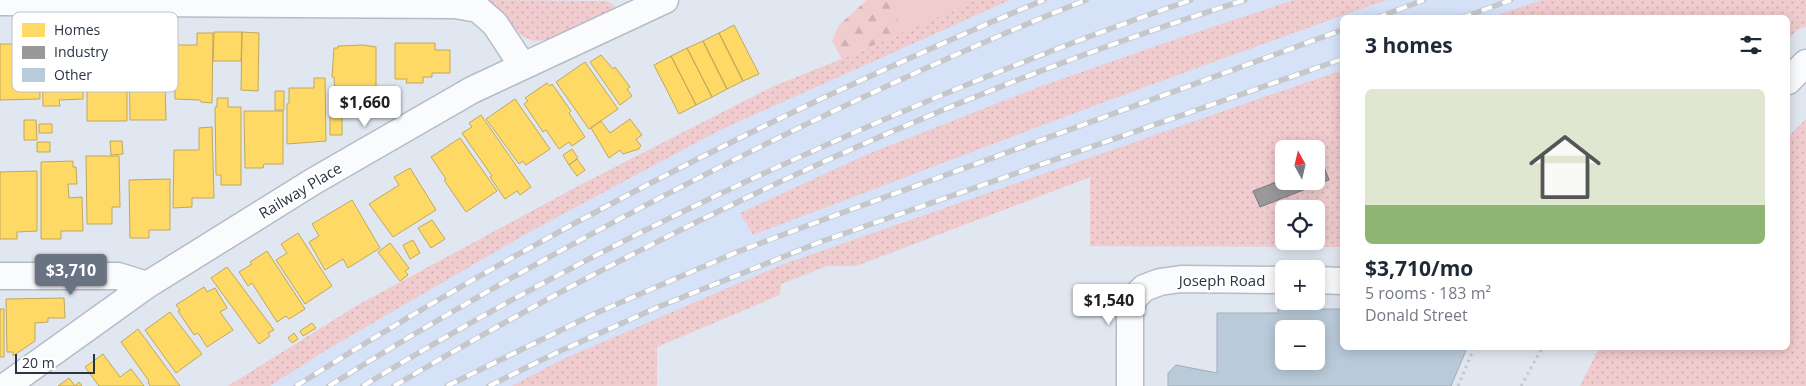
<!DOCTYPE html>
<html lang="en">
<head>
<meta charset="utf-8">
<style>
	body { margin:0; font-family:"Open Sans",sans-serif; background:#f6f6f7; color:#1f2937; height:100vh; display:flex; flex-direction:column; font-size:19px; white-space:nowrap }
	* { box-sizing:border-box; margin:0 }
	p { font-size:16px; color:#747a83 }
	.icon { flex:none; width:28px; height:28px; fill:none; stroke:currentColor; stroke-width:2; stroke-linecap:round; stroke-linejoin:round }
	.map { position:relative; flex:1; overflow:hidden }
	.sheet { position:absolute; left:1340px; top:15px; width:450px; height:335px; display:flex; flex-direction:column; background:#fff; border-radius:8px; box-shadow:0 2px 12px #0003 }
	.sheet>* { flex:none }
	.needle { width:32px; rotate:352deg }
	.buttons { position:absolute; left:1275px; top:140px; display:grid; gap:10px }
	.buttons a { display:grid; place-items:center; width:50px; height:50px; border-radius:8px; background:#fff; box-shadow:0 2px 12px #0003; font-size:25px }
	.scale { position:absolute; left:15px; bottom:12px; width:80px; box-sizing:border-box; padding-left:5px; border:2px solid #2a3446; border-top:0; font-size:14px; line-height:18px; white-space:nowrap; color:#2a3446; -webkit-text-stroke:4px #fff; paint-order:stroke }
	.price { position:absolute; translate:-50% -42px; padding:0 11px; border-radius:5px; background:#fff; color:#222; font-size:16px; line-height:32px; filter:drop-shadow(0 1px 2px #0008) }
	.price::after { content:''; position:absolute; left:50%; top:30px; width:15px; height:11px; margin-left:-8px; background:inherit; clip-path:polygon(0 0,100% 0,50% 100%) }
	.price.on { background:#6a7382; color:#fff }
	ul { padding:0; list-style:none }
	li { display:grid; align-content:center; gap:10px; height:265px; padding:0 25px }
	li span { display:grid; place-items:center; height:155px; border-radius:8px; color:#555 }
	li>.icon { margin-inline-start:auto }
	span .icon { width:90px; height:90px; fill:#fffc; stroke-width:1 }
	li b { font-size:21px }
	h2 { display:flex; justify-content:space-between; align-items:center; height:60px; padding:0 25px; font-size:21px }
	.map>svg:first-child { display:block }
	.built { fill:#d5e2f8; fill-rule:evenodd }
	.grass { fill:url(#grass-dots); fill-rule:evenodd }
	.forest { fill:url(#forest-firs) }
	.green { fill:#f1ccce }
	.homes { fill:#ffd966; stroke:#bfa85c }
	.industry { fill:#999; stroke:#787b80 }
	.building { fill:#b9cad9; stroke:#a2adb8; fill-rule:evenodd }
	.lines { fill:none; stroke-linecap:round; stroke-linejoin:round }
	.minor-casing { stroke:#b4bcc8; stroke-width:29 }
	.path { stroke:#c5c7cc; stroke-width:3; stroke-dasharray:2.5 4; stroke-linecap:butt }
	.minor { stroke:#fafbfd; stroke-width:26 }
	.rail-casing { stroke:#c5c7ca; stroke-width:5.5 }
	.rail { stroke:#fff; stroke-width:4; stroke-dasharray:11; stroke-linecap:butt }
	.labels { text-anchor:middle; dominant-baseline:central; stroke-width:5; stroke-linejoin:round; paint-order:stroke }
	.street-label { font-size:15px; fill:#2a3446; stroke:#fff }
	.key { fill:#fff; stroke:#bfc2c8; stroke-width:1 }
	.key-label { font-size:14px; fill:#2a3446 }
</style>
</head>
<body>
<div class="map">
<svg width="1806" height="386" viewBox="0 0 1806 386">
	<defs>
		<pattern id="grass-dots" width="8" height="8" patternUnits="userSpaceOnUse" patternTransform="scale(1.25)"><rect width="8" height="8" fill="#f1ccce"/><path d="M2 2h.1M6 6h.1" fill="none" stroke="#cfb0b2" stroke-width="1.8" stroke-linecap="round"/></pattern>
		<pattern id="forest-firs" width="22" height="20" patternUnits="userSpaceOnUse" patternTransform="scale(1.25)"><rect width="22" height="20" fill="#f1ccce"/><path d="M5 1l3.5 6h-7zM16 11l3.5 6h-7z" fill="#cfb0b2"/></pattern>
	</defs>
	<rect width="100%" height="100%" fill="#e1e7f1"/>
	<path class="built" d="M976,0H1806L1788,39V18H1342V247L1090,246V177L856,266H827L781,284L780,295L657,347V386H228L356,306L580,185L774,86L842,59ZM1284,149H1316V181H1284ZM1284,209H1316V241H1284Z"/>
	<path class="grass" d="M486,0L606,1L614,5L615,9L550,40L534,41L523,37L506,18Z
		M976,0H1010L718,131L524,235L323,352L270,386H228L356,306L580,185L774,86L842,59Z
		M1294,0H1387C1174,74 964,155 753,235L740,213L868,154L1039,87L1182,37Z
		M1542,0H1806V27L1798,29L1788,39V18L1492,17Z
		M1342,70V247L1090,246V177L856,266H827L781,284L780,295L657,347V386H512L559,361L781,265ZM1284,149H1316V181H1284ZM1284,209H1316V241H1284Z
		M1806,119V386H1580L1599,348H1788V137Z"/>
	<path class="forest" d="M867,0H976L842,59L832,41L839,25Z"/>
	<path class="green" d="M898,0H976L897,35Z"/>
	<path class="homes" d="M734,25L759,74L743,81L719,33Z
		M214,32H242L241,61H213Z
		M242,32L259,33L258,91L241,90Z
		M197,33H213L212,103L201,102L200,100L175,99L174,45H197Z
		M719,33L743,81L727,89L703,41Z
		M703,41L727,89L712,97L687,48Z
		M395,43H435V50H450V73H432V77H423V83H406L407,79H395Z
		M0,44H14V52H39L40,99L0,100Z
		M42,44H61L62,51H83V99L59,100L60,106H43Z
		M87,44H105V52H127V121H87Z
		M129,44H148L149,52H169L170,84L165,85L166,120H130Z
		M363,45L376,47V92H335L334,77H332L334,48H338V46Z
		M687,48L712,97L696,105L671,56Z
		M601,55L613,69L615,67L630,87L627,89L632,96L620,105L590,62Z
		M671,56L696,105L679,114L654,65Z
		M585,62L618,109L589,129L556,82Z
		M314,78H325L326,141L287,144V104L289,103V88H314Z
		M547,83L550,86L552,84L571,111L569,113L585,137L572,146L569,142L559,149L546,130L543,132L524,104L528,101L525,98Z
		M275,91H284V110H275Z
		M217,98H228V107H241V185H221V175H216L215,107H217Z
		M515,99L550,149L526,165L523,161L519,164L486,119Z
		M244,111H283V164H264L263,168H245Z
		M330,114H342V135H330Z
		M481,115L531,187L520,195L517,191L505,199L490,177L492,176L462,133L472,127L469,123Z
		M630,119L642,135L636,139L641,146L639,148V149L623,154L620,150L609,158L591,128L601,121L610,133Z
		M24,120H36L37,140H24Z
		M39,124H52V133H39Z
		M212,127L214,198H192V207L173,208L174,150H199V128Z
		M460,138L497,191L466,212L444,180L446,179L431,157Z
		M110,141H122L123,154L111,155Z
		M37,142H50V152H37Z
		M572,149L578,158L569,165L563,155Z
		M86,156H119L120,207H112V224H87Z
		M577,159L585,170L577,176L569,165Z
		M73,161V167H76L77,184H68L69,198L82,197L83,231H61V239H41V162Z
		M410,168L436,210L393,237L369,204L399,185L394,177Z
		M37,171V231L17,232V239H0V172Z
		M170,179V230H149V238H130L129,180Z
		M352,200L380,248L348,268L343,259L325,270L309,242L319,236L312,224Z
		M432,220L445,239L431,248L418,228Z
		M298,233L332,286L305,304L276,260L287,253L281,244Z
		M413,240L420,253L410,259L403,245Z
		M390,243L409,268L405,271L408,275L400,281L378,252Z
		M267,251L305,309L289,319L286,316L277,322L252,283L248,286L239,272L252,264L250,262Z
		M227,267L274,330L268,333L270,336L259,344L211,278Z
		M204,287L207,292L215,288L227,308L220,312L233,330L207,347L198,333L194,335L178,311L180,310L176,305Z
		M64,298L65,318H48V322L35,323V341L13,356V352H7L6,299Z
		M0,309H4V357H0Z
		M170,312L202,354L176,373L145,330Z
		M312,323L316,328L303,336L300,331Z
		M138,329L180,386H150L148,382L149,381L121,342Z
		M294,333L298,339L292,343L288,338Z
		M103,354L120,377L131,369L144,386H99L85,367Z
		M69,378L75,386L79,382L82,386H58Z"/>
	<path class="industry" d="M1323,164L1329,180L1260,207L1253,191L1284,179V181H1316V166Z"/>
	<path class="building" d="M1278,309H1342V348H1467L1451,386H1168V373L1176,365L1217,373V313H1278ZM1284,329H1316V361H1284Z"/>
	<g class="lines">
		<defs>
			<path id="minor" d="M0,2L455,5L478,9L495,24L522,65
				M1788,81L1806,63
				M0,276H118L147,285
				M1316,280L1342,281
				M6,386L147,285L314,181L472,90L665,0
				M1130,386V309L1135,297L1144,288L1160,282L1181,279L1284,280"/>
		</defs>
		<use href="#minor" class="minor-casing"/>
		<path class="path" d="M1458,386L1474,348
			M1521,386L1542,348"/>
		<use href="#minor" class="minor"/>
		<defs>
			<path id="rail" d="M1376,18L1424,0
				M1461,18L1511,0
				M296,386C482,269 677,164 877,73C932,48 988,23 1044,0
				M329,386C473,296 622,215 774,140C876,90 980,42 1086,0
				M363,386C466,323 574,265 682,212C848,132 1017,60 1191,0
				M394,386C662,228 948,93 1245,0
				M447,386L594,314L737,252L817,222L1342,30
				M489,386L558,352L658,307L820,242L1342,59"/>
		</defs>
		<use href="#rail" class="rail-casing"/>
		<use href="#rail" class="rail"/>
	</g>
	<g class="labels">
		<g class="street-label">
			<text transform="translate(300 190) rotate(-31)">Railway Place</text>
			<text x="1222" y="280">Joseph Road</text>
		</g>
	</g>
	<rect x="12" y="12" width="166" height="80" rx="8" class="key"/>
	<rect x="22" y="23" width="23" height="14" fill="#ffd966"/>
	<rect x="22" y="46" width="23" height="13" fill="#999"/>
	<rect x="22" y="68" width="23" height="14" fill="#b9cad9"/>
	<g class="key-label">
		<text x="54" y="35">Homes</text>
		<text x="54" y="57">Industry</text>
		<text x="54" y="80">Other</text>
	</g>
</svg>
<div class="buttons">
<a><svg class="needle" viewBox="-14 -14 28 28"><path d="M0-13l5 13h-10z" fill="#e53935"/><path d="M0 13l5-13h-10z" fill="#747a83"/></svg></a>
<a><svg class="icon" aria-label="locate" viewBox="0 0 24 24"><circle cx="12" cy="12" r="6"/><path d="M12 2v4M12 18v4M2 12h4M18 12h4"/></svg></a>
<a>+</a>
<a>−</a>
</div>
<div class="scale">20 m</div>
<b class="price" style="left:365px;top:128px">$1,660</b>
<b class="price on" style="left:71px;top:296px">$3,710</b>
<b class="price" style="left:1109px;top:326px">$1,540</b>
<section class="sheet">
<h2>3 homes<svg class="icon" aria-label="filters" viewBox="0 0 24 24"><path d="M4 7h16M4 17h16"/><circle cx="9" cy="7" r="2"/><circle cx="15" cy="17" r="2"/></svg></h2>
<ul>
<li><span style="background:linear-gradient(#dfe7d0 75%,#8fb573 0)"><svg class="icon" aria-label="home" viewBox="0 0 24 24"><path d="M3 11l9-7 9 7M6 9v11h12V9"/></svg></span><div><b>$3,710/mo</b><p>5 rooms · 183 m²</p><p>Donald Street</p></div></li>
</ul>
</section>
</div>
</body>
</html>
